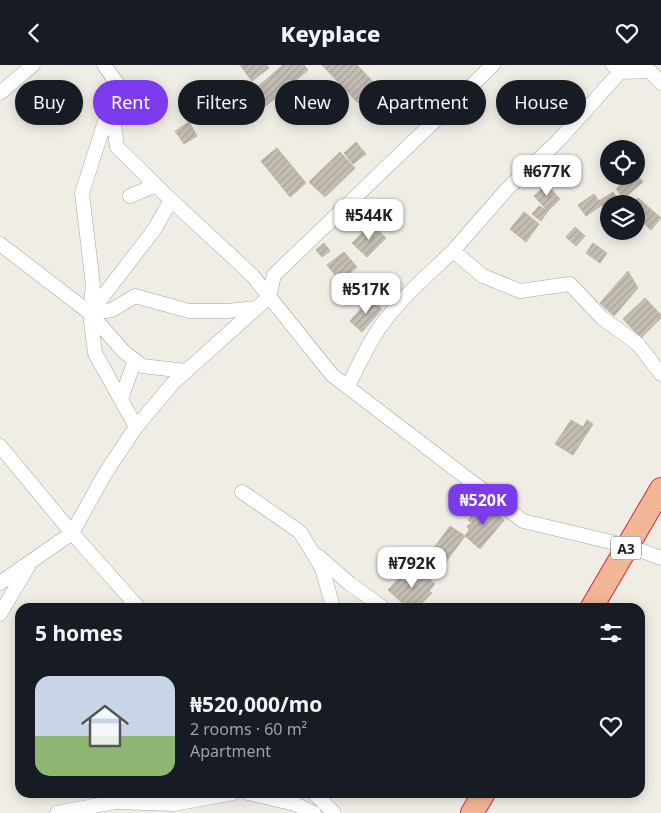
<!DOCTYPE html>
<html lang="en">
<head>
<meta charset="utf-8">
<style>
	body { margin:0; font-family:"Noto Sans",sans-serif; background:#242831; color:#f1f3f6; height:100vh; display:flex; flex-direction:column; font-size:19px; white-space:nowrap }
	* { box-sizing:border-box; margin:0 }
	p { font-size:16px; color:#9ea1a6 }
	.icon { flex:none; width:28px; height:28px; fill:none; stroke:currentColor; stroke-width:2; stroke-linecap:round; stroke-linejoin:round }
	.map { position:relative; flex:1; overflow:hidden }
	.side { position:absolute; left:15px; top:538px; width:630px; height:195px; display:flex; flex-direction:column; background:#171b24; border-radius:15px; box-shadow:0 2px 12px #0003 }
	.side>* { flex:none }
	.banner { position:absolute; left:15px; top:15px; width:631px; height:45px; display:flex; gap:10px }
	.buttons { position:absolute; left:600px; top:75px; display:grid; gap:10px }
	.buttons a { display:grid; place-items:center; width:45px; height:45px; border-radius:50%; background:#171b24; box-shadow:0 2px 12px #0003; font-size:25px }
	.price { position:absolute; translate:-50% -42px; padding:0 11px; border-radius:10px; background:#fff; color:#222; font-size:16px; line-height:32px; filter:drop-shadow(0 1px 2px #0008) }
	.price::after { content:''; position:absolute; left:50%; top:30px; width:15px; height:11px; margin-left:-8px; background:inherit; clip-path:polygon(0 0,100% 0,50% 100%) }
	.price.current { background:#7c3aed; color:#fff }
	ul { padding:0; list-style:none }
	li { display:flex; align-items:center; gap:15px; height:125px; padding:0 20px }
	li+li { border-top:1px solid #363941 }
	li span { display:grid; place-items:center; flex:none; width:140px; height:100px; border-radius:15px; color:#555 }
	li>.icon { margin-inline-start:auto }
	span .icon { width:60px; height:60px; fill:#fffc; stroke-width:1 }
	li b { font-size:21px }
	h2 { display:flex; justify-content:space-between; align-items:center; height:60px; padding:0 20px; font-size:21px }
	.pill { padding:0 18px; border-radius:22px; background:#171b24; box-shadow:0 2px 12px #0003; font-size:18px; line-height:45px }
	.pill.current { background:#7c3aed; color:#fff }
	header { display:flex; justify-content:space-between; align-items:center; height:65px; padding:0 20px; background:#171b24; font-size:22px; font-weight:800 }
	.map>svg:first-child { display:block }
	.building { fill:url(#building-hatch); stroke:#c1b6a7 }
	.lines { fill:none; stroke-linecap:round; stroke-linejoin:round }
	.minor-casing { stroke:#a5a5a5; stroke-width:15 }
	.trunk-casing { stroke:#da2549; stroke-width:24 }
	.minor { stroke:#fff; stroke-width:14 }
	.trunk { stroke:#f0b696; stroke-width:22 }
	.labels { text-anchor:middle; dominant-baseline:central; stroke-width:4; stroke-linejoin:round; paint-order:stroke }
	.shield { fill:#fff; stroke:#626262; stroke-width:1 }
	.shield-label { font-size:14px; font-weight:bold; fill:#1e1e1e }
</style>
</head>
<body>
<header><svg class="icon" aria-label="back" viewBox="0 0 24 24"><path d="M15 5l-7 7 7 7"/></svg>Keyplace<svg class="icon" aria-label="heart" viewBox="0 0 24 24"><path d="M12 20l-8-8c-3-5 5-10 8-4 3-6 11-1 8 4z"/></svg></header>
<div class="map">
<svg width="661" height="748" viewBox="0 0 661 748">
	<defs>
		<pattern id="building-hatch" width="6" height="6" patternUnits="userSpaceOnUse" patternTransform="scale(1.25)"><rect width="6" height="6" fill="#c4bdb4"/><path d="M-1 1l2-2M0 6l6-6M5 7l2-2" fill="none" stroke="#a8a29a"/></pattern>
	</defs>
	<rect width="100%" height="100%" fill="#efede4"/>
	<path class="building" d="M240,0H267L269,3L252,16Z
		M283,0H304L308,5L255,50L242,35Z
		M322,0H357L376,20L358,38Z
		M408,21L422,36L406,51L392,36Z
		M189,57L197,71L184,79L175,66Z
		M356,77L366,89L353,99L344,88Z
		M277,83L306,118L290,132L261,96Z
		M340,87L355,103L325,132L309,117Z
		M636,109L643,117L624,133L616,124L630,111H636Z
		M547,119L560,134L548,146L534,131Z
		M613,127L620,137L609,139V145L606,147L599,136Z
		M594,129L602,140L586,151L578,140Z
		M638,133L661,153L651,165L636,151V139H632Z
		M539,141L548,146L541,156L532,149Z
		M524,147L539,159L526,177L510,164Z
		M371,159L386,173L367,192L352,178Z
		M575,162L585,171L576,181L566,172Z
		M324,178L330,186L322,192L316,185Z
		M593,178L607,188L600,198L586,188Z
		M344,187L357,202L340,216L327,200Z
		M628,206L638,223L614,251L600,238Z
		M370,233L382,244L362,267L350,256Z
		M645,233L661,250V253L641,273L623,254Z
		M571,355L583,362L587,355L593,359L573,390L555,379Z
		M483,438L504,455L480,484L465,471L469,465L467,461L472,458L468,455Z
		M450,461L465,471L443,501L428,491Z
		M407,504L414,510L419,505L435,519L429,526L432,528L418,542H407L388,525Z"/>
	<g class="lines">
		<defs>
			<path id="minor" d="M613,0L620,7L650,6L661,18
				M0,28L33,0
				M130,131L156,120
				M171,135L252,210L332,310L523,456L628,481L661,493
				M0,179L90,248L123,286L142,301L186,306
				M453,186L507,124L558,76L620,7
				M90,248L93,220L82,128L109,44
				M90,248L112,245L135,231L189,246H227L257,243
				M348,322C358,300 369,277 383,258C403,231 429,209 453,186L483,211L520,226L570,219L602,253L638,279L661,309
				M121,334L135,295
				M136,362L174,317L269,232L274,210L493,0
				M0,381L72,468L138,542
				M242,427L300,467L322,503L333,542
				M318,491L350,519L382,542
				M0,518L72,468L106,407L136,362L95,288L90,248L154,165L171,135L117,82L111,39L117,18L104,0
				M0,549L28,502
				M248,728L295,739L314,748
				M314,728L334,748
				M57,748L115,737L174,739L233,728"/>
			<path id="trunk" d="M592,542L661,424
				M472,748L484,728"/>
		</defs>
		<use href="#minor" class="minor-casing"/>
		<use href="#trunk" class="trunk-casing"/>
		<use href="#minor" class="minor"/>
		<use href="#trunk" class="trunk"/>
	</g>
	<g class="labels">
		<rect class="shield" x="611" y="471.5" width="30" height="23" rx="4"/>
		<g class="shield-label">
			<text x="626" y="483">A3</text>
		</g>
	</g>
</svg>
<div class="buttons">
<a><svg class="icon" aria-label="locate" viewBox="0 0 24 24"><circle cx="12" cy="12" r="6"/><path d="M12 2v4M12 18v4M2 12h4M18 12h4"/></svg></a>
<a><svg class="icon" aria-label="layers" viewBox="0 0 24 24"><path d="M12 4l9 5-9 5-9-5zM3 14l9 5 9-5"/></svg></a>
</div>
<b class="price" style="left:547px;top:132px">₦677K</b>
<b class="price" style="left:369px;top:176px">₦544K</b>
<b class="price" style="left:366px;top:250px">₦517K</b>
<b class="price current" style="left:483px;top:461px">₦520K</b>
<b class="price" style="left:412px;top:524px">₦792K</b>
<div class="banner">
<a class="pill">Buy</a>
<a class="pill current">Rent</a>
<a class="pill">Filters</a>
<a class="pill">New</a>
<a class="pill">Apartment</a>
<a class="pill">House</a>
</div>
<section class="side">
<h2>5 homes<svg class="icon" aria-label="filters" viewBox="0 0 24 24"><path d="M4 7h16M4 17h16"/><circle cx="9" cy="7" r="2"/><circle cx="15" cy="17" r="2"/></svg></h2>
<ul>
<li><span style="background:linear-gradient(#c9d6e8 60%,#8fb573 0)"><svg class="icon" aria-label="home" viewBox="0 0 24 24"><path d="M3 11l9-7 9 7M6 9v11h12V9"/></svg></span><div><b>₦520,000/mo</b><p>2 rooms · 60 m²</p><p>Apartment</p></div><svg class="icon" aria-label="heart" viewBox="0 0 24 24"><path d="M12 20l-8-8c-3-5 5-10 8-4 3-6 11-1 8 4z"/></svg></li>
</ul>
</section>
</div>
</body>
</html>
